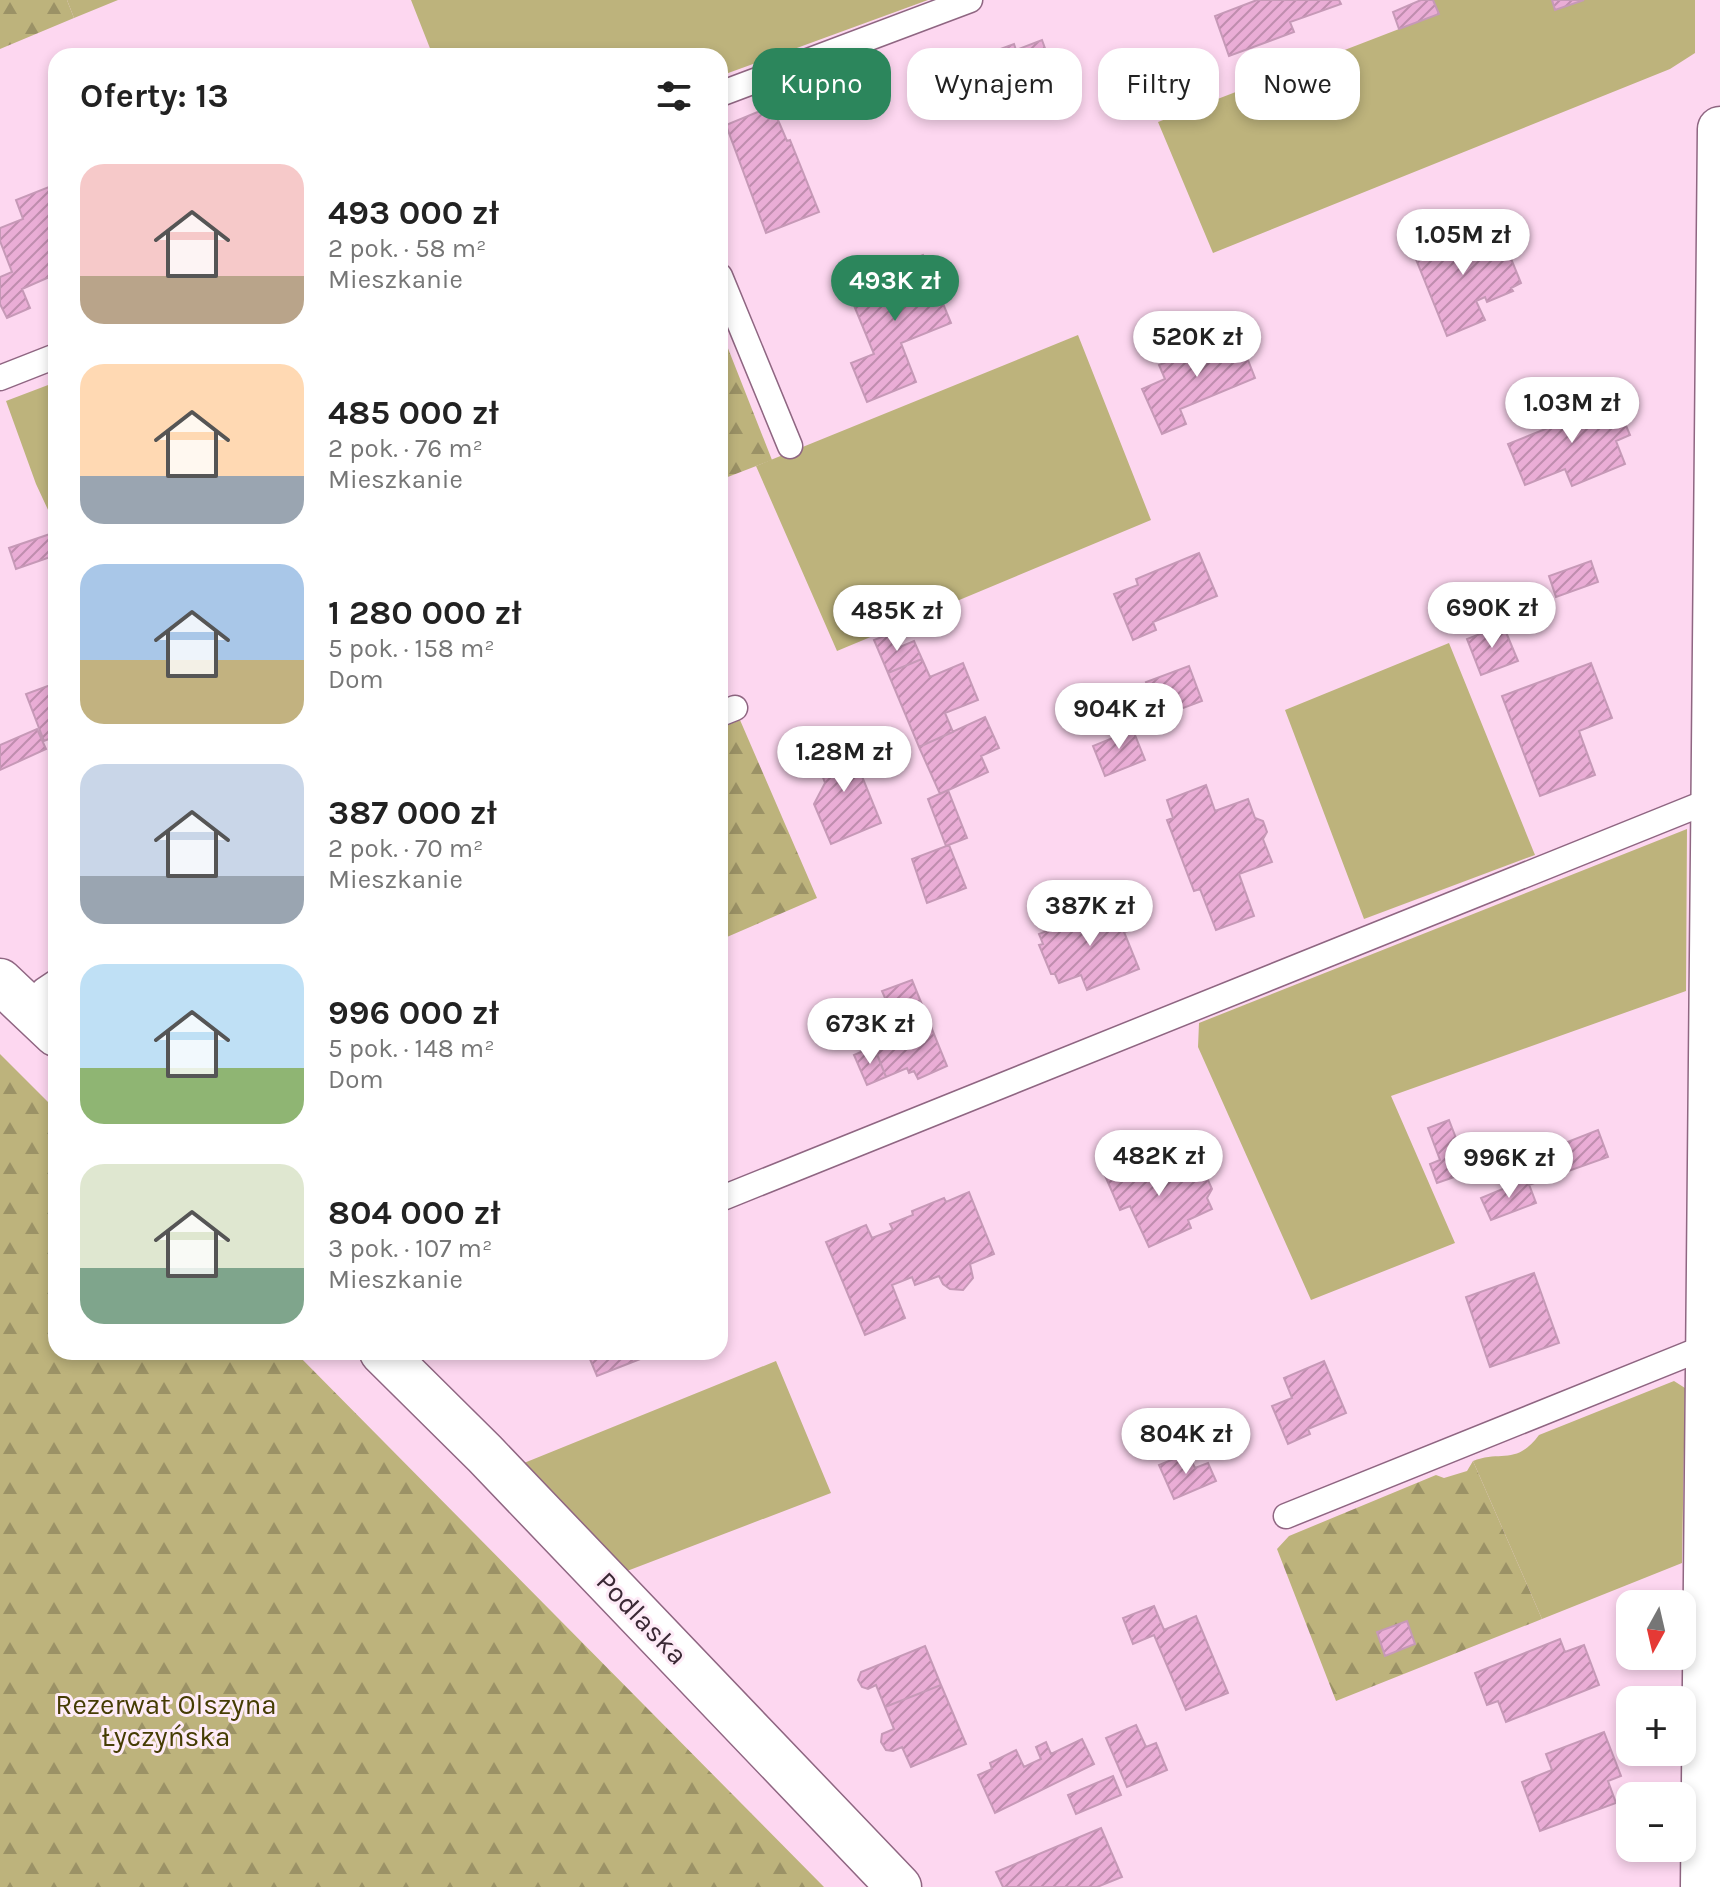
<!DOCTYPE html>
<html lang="pl">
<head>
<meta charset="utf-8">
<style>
	body { margin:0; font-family:Karla,sans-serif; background:#f2f2f2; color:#222; height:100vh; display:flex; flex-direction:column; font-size:30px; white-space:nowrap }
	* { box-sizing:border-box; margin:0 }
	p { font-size:26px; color:#767676 }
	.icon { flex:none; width:44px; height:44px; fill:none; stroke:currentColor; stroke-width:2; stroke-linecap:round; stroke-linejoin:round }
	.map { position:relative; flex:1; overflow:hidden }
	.side { position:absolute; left:48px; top:48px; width:680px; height:1312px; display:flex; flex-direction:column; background:#fff; border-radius:24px; box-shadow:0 4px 12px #0003 }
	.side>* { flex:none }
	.guide { position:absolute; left:752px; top:48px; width:760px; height:72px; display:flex; gap:16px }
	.needle { width:52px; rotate:188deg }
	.tools { position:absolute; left:1616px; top:1590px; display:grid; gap:16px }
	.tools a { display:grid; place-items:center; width:80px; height:80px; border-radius:16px; background:#fff; box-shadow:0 4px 12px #0003; font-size:40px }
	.price { position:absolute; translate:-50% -68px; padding:0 18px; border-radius:28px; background:#fff; color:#222; font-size:26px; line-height:52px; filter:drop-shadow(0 2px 4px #0008) }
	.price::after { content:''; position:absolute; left:50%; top:48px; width:24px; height:18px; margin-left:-12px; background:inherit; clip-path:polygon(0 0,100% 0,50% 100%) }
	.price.current { background:#2c865c; color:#fff }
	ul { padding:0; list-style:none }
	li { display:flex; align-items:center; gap:24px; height:200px; padding:0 32px }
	li span { display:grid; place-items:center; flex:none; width:224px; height:160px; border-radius:24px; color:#555 }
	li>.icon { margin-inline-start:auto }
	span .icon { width:96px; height:96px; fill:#fffc; stroke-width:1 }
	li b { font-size:34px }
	h2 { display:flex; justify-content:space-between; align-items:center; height:96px; padding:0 32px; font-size:34px }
	.tag { padding:0 28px; border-radius:24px; background:#fff; box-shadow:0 4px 12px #0003; font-size:28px; line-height:72px }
	.tag.current { background:#2c865c; color:#fff }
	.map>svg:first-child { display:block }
	.green { fill:#bdb37c }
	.forest { fill:url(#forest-firs) }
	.building { fill:url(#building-hatch); stroke:#c699b7; stroke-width:2 }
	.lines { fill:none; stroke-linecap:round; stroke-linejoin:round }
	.service-casing { stroke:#8f6682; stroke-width:27 }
	.minor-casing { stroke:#8f6682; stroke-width:47 }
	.tertiary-casing { stroke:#8f6682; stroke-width:47 }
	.service { stroke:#fff; stroke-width:24 }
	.minor { stroke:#fff; stroke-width:44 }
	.tertiary { stroke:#fff; stroke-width:44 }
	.labels { text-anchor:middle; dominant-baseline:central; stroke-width:6; stroke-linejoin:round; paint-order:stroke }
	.street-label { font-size:28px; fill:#3b2935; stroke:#feebf7 }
	.park-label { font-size:28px; fill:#453c03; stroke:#feebf7 }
</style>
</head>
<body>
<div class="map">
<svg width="1720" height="1887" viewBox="0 0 1720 1887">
	<defs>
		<pattern id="forest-firs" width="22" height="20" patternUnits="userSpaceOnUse" patternTransform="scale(2)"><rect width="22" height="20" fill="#bdb37c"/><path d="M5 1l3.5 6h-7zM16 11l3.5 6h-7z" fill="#9b9266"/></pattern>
		<pattern id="building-hatch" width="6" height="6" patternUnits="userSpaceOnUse" patternTransform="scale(2)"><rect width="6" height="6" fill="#eaadd6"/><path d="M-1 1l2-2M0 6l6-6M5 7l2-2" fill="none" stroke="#bf8dae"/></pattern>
	</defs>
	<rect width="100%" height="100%" fill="#fdd7f0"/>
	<path class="green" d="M67,0H118L74,18Z
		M411,0H928L720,76V56H433Z
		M1433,0H1552L1555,10L1584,0H1695V53L1670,69L1213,253L1158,122L1438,14Z
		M1078,335L1151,520L837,651L756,466Z
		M56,382V527L36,484L6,401Z
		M1449,643L1535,855L1364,919L1285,710Z
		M1687,829L1686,991L1391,1096L1455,1243L1311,1300L1198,1047L1199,1023Z
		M776,1361L831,1493L627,1571L524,1463Z
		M1674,1381L1685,1388L1682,1563L1542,1619L1473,1461C1501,1450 1516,1466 1539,1435Z"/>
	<path class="forest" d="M0,0H67L74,18L0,49Z
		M720,328L772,460L720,480Z
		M740,720L817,898L720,940V728Z
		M0,1054L56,1110V1352H295L824,1887H0Z
		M1473,1461L1542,1619L1336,1701L1277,1549L1289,1536L1436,1475L1444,1478L1467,1471Z"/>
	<path class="building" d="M1257,0H1339L1341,4L1290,22L1294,32L1229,56L1215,16Z
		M1421,0H1433L1439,14L1399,29L1393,12Z
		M1552,0H1584L1555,10Z
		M1042,40L1059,87L989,113L972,66L995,58L992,52L1014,44L1016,50Z
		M772,106L787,141L790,140L819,212L766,233L726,125Z
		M54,185L56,190V274L22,289L30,308L7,318L0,304V277L12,272L0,241V228L23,219L16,200Z
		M1447,226L1457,258L1470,252L1468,247L1481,242L1483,247L1503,239L1521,283L1511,288L1513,291L1487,302L1485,297L1476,301L1485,320L1447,336L1409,242Z
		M923,255L951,323L901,343L916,382L867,402L851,363L874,354L846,286Z
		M1237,332L1255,378L1180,409L1186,424L1162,434L1142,389L1165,379L1159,365Z
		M1585,399L1593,417L1618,407L1630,435L1616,441L1625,464L1572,486L1565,469L1525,485L1508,444L1548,428L1543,416Z
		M56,532V555L16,569L9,548Z
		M1199,553L1217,596L1153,622L1156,630L1133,640L1114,594L1138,585L1136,579Z
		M1591,561L1598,582L1556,597L1549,576Z
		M1503,625L1518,661L1481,675L1467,639Z
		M894,632L900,647L914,641L922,659L888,673L874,640Z
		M922,659L930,677L963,663L978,700L945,713L953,732L919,747L888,673Z
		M1591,663L1612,718L1579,731L1595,775L1540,796L1502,696Z
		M1189,666L1202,701L1159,717L1146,682Z
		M56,683V736L44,741L26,694Z
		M985,717L999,748L981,756L988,772L940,794L919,747Z
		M1131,725L1145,760L1105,776L1093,746L1113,738L1111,733Z
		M37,729L46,749L0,770V745Z
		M838,738L848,742L881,823L831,844L814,804L825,783L820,769L826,766L821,753L826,743Z
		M1206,785L1215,811L1248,799L1255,818L1263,821L1267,832L1263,839L1272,862L1239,874L1254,916L1216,930L1200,889L1194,891L1167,820L1173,818L1167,800Z
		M948,790L967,838L946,846L928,799Z
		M949,845L966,888L927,903L912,859Z
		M1116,903L1128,931L1124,932L1139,969L1087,990L1081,975L1059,983L1055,974H1051L1039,945L1043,944L1039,934Z
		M912,980L947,1066L918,1079L914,1071L909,1073L907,1068L886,1077L865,1025L892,1014L882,991Z
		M874,1046L886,1077L867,1085L854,1055Z
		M1449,1120L1469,1172L1437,1183L1430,1164L1440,1160L1428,1128Z
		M1598,1130L1608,1157L1529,1185L1519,1161Z
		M1141,1153L1153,1180L1167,1174L1169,1177L1194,1166L1199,1178L1208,1180L1212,1189L1207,1198L1212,1209L1188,1220L1191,1228L1149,1247L1130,1206L1120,1210L1103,1171Z
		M1527,1179L1536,1203L1491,1220L1481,1198Z
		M969,1192L994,1254L970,1264L973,1278L963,1290L950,1289L943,1284L939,1276L915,1285L912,1277L892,1285L905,1318L865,1335L826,1242L866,1225L872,1238L893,1230L890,1224L913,1215L912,1211L944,1198L946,1202Z
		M1534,1273L1559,1343L1490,1367L1466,1297Z
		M587,1352H653V1354L597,1376Z
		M1324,1361L1346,1413L1308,1429L1310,1434L1288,1444L1272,1406L1292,1398L1284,1378Z
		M1188,1453L1195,1468L1208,1463L1216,1481L1174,1499L1159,1465Z
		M1154,1606L1164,1630L1196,1616L1228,1693L1186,1710L1154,1635L1133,1644L1123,1618Z
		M1407,1621L1415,1644L1385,1656L1377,1632Z
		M1560,1639L1565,1652L1584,1645L1599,1685L1506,1722L1498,1701L1487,1705L1475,1673Z
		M925,1646L941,1685L885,1707L876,1685L868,1689L862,1687L858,1680L861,1672Z
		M941,1685L966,1744L911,1767L902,1747L893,1751L886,1750L881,1742L882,1734L894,1729L885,1707Z
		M1136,1725L1146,1747L1156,1743L1167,1770L1127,1787L1106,1738Z
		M1604,1732L1621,1776L1608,1781L1616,1803L1540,1831L1522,1782L1552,1770L1546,1754Z
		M1082,1739L1094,1764L995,1813L978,1775L992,1769L990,1763L1016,1750L1024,1767L1041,1759L1036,1747L1046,1742L1051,1754Z
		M1113,1776L1121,1795L1076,1814L1068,1795Z
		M1101,1828L1122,1877L1097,1887H1003L996,1872Z"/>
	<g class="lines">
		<defs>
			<path id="service" d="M720,94L970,0
				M720,276L790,446
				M0,378L56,356
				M720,714L735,708
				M29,1007L44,990L56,982
				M720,1199L1714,799
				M1286,1516L1708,1346"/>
			<path id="minor" d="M0,981L56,1034
				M382,1352L485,1454L899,1887"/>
			<path id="tertiary" d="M1703,1887L1720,129"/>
		</defs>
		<use href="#service" class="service-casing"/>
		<use href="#minor" class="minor-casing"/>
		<use href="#tertiary" class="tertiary-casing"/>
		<use href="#service" class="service"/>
		<use href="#minor" class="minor"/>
		<use href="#tertiary" class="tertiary"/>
	</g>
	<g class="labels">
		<g class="street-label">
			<text transform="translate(642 1618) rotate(46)">Podlaska</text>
		</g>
		<g class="park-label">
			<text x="166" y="1704">Rezerwat Olszyna<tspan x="166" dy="32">Łyczyńska</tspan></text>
		</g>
	</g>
</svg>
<div class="tools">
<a><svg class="needle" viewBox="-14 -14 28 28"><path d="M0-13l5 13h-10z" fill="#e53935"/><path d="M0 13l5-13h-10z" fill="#767676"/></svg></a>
<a>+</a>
<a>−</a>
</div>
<b class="price" style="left:1463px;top:277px">1.05M zł</b>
<b class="price current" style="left:895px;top:323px">493K zł</b>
<b class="price" style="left:1197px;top:379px">520K zł</b>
<b class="price" style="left:1572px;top:445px">1.03M zł</b>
<b class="price" style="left:1492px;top:650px">690K zł</b>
<b class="price" style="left:897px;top:653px">485K zł</b>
<b class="price" style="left:1119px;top:751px">904K zł</b>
<b class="price" style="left:844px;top:794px">1.28M zł</b>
<b class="price" style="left:1090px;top:948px">387K zł</b>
<b class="price" style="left:870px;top:1066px">673K zł</b>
<b class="price" style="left:1159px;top:1198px">482K zł</b>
<b class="price" style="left:1509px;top:1200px">996K zł</b>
<b class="price" style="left:1186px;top:1476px">804K zł</b>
<div class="guide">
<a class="tag current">Kupno</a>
<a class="tag">Wynajem</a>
<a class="tag">Filtry</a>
<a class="tag">Nowe</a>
</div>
<section class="side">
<h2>Oferty: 13<svg class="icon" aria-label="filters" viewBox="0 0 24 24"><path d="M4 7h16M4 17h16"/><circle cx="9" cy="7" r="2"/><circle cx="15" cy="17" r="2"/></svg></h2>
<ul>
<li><span style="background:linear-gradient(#f6c9c9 70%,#b9a48a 0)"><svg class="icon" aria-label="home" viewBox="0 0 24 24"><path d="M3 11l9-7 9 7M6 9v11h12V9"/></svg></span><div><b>493 000 zł</b><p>2 pok. · 58 m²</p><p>Mieszkanie</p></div></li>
<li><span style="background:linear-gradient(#ffd9b3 70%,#9aa5b1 0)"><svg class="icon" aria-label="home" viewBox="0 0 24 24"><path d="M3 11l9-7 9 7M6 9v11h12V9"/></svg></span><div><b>485 000 zł</b><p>2 pok. · 76 m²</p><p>Mieszkanie</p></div></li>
<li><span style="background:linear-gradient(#a9c7e8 60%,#c2b280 0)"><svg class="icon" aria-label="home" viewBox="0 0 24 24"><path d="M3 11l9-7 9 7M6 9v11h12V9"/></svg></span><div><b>1 280 000 zł</b><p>5 pok. · 158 m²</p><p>Dom</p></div></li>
<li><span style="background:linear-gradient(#c9d6e8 70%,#9aa5b1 0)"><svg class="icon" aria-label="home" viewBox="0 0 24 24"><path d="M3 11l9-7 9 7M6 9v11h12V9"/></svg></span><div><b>387 000 zł</b><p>2 pok. · 70 m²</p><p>Mieszkanie</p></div></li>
<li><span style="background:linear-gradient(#bfe0f5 65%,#8fb573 0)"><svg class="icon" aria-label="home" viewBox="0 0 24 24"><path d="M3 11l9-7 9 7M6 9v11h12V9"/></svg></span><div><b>996 000 zł</b><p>5 pok. · 148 m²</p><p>Dom</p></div></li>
<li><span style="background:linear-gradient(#dfe7d0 65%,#7fa58c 0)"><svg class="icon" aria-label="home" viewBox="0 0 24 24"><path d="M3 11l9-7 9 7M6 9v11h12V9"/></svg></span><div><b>804 000 zł</b><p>3 pok. · 107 m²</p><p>Mieszkanie</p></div></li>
</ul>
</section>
</div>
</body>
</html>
